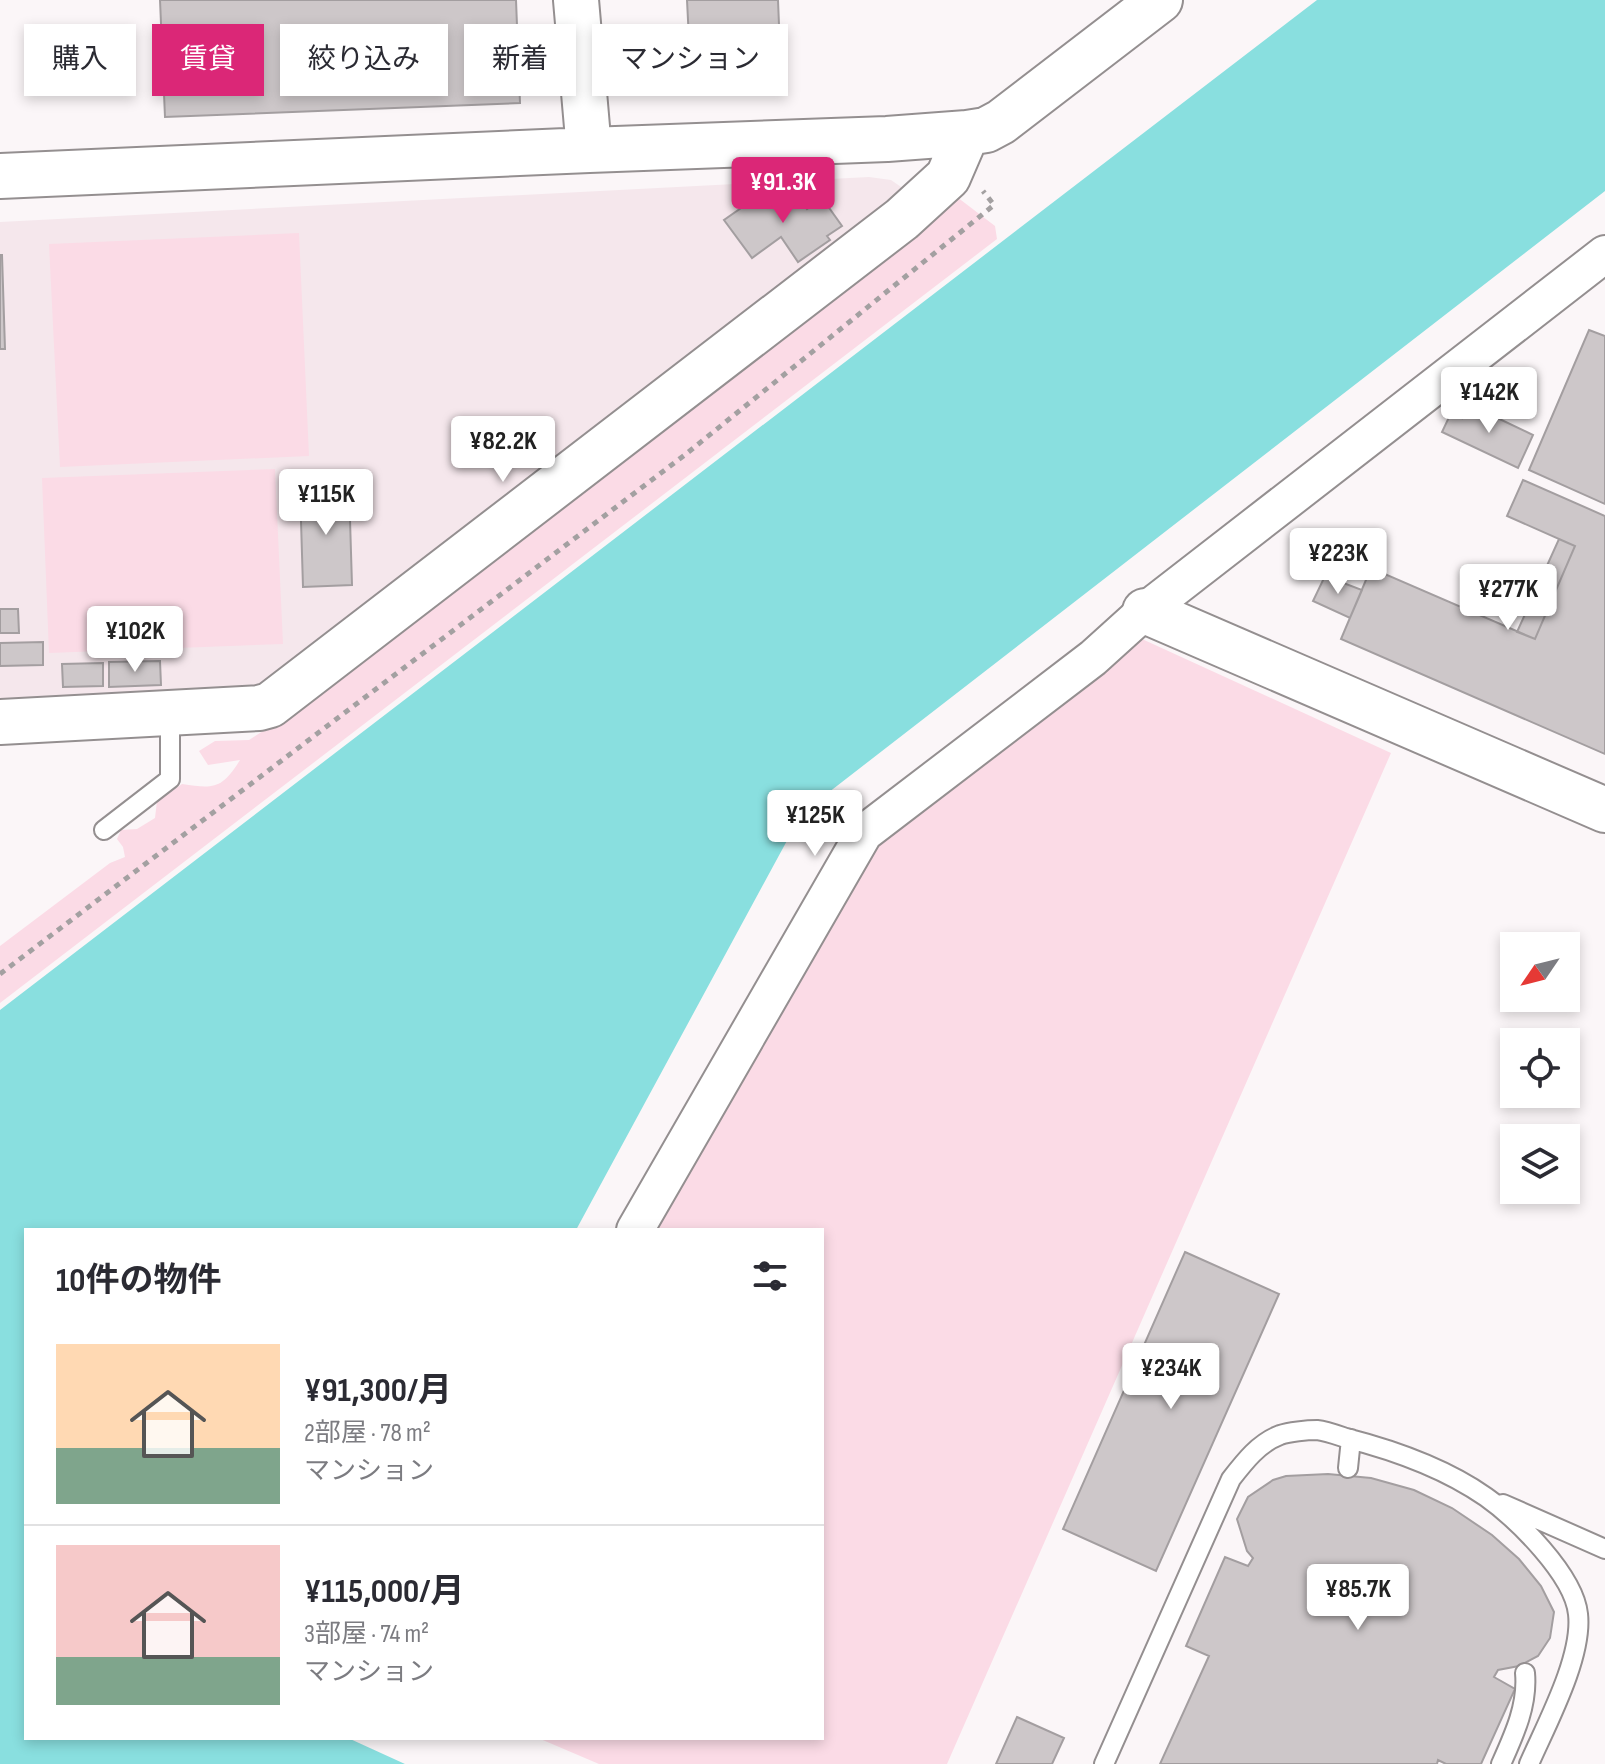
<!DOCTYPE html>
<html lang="ja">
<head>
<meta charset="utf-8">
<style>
	body { margin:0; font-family:"Sofia Sans Condensed","Noto Sans JP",sans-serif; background:#f2f2f3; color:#2b2b33; height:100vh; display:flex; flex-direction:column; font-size:30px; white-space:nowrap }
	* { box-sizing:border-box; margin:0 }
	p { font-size:26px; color:#7c7c81 }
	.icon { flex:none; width:44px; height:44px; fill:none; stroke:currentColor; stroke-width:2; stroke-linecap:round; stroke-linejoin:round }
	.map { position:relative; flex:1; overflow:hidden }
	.panel { position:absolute; left:24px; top:1228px; width:800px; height:512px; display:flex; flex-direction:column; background:#fff; border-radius:0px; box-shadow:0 4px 12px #0003 }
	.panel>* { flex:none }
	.hud { position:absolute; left:24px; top:24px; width:800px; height:72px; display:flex; gap:16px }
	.needle { width:52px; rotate:235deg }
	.fabs { position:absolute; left:1500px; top:932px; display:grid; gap:16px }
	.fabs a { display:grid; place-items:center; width:80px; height:80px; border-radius:0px; background:#fff; box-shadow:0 4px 12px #0003; font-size:40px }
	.price { position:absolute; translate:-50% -68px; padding:0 18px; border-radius:8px; background:#fff; color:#222; font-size:26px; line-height:52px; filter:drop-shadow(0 2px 4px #0008) }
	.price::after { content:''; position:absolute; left:50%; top:48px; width:24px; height:18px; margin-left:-12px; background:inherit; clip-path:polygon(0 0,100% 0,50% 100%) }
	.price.on { background:#db2777; color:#fff }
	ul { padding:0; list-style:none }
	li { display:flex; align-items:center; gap:24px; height:200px; padding:0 32px }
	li+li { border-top:2px solid #e1e1e2 }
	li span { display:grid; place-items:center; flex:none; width:224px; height:160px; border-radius:0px; color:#555 }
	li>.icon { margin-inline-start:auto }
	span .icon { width:96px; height:96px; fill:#fffc; stroke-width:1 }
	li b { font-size:34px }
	h2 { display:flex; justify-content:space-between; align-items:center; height:96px; padding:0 32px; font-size:34px }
	.pill { padding:0 28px; border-radius:0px; background:#fff; box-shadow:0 4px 12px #0003; font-size:28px; line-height:72px }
	.pill.on { background:#db2777; color:#fff }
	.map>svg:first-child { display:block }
	.built { fill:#f5e7ec }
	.green { fill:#fbdbe6 }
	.water { fill:#89dfdf }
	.building { fill:#cdc7c9; stroke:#a39ea0; stroke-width:2 }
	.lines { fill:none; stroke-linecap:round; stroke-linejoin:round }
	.lane-casing { stroke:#948f90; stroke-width:22 }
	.street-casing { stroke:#948f90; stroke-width:40 }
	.secondary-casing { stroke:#948f90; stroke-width:48 }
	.path { stroke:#a3a0a1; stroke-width:5; stroke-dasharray:6 6; stroke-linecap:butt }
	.lane { stroke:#fff; stroke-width:18 }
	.street { stroke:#fff; stroke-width:36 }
	.secondary { stroke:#fff; stroke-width:44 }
</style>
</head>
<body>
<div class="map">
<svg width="1605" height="1764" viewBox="0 0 1605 1764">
	<rect width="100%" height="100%" fill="#fbf6f8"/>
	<path class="built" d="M869,177L891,180L904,189L895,204L257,688L0,701V222Z"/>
	<path class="green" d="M957,197L995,226L997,239L0,1003V946L110,863L125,857L123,847L117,839L121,830L137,829L155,818L157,801L182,784C214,789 222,789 240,760L208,765L199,751L215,741L249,740L285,717Z
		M299,233L309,456L60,467L49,244Z
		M275,469L283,644L49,653L42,478Z
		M1142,639L1391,753L947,1764H599L538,1738H822V1230H650L876,845Z"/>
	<path class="water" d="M1317,0H1605V191L802,813L576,1230H26V1738H348L405,1764H0V1010Z"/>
	<path class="building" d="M160,0H516L520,103L165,117Z
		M687,0H778L781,75L743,76L742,58L690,60Z
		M793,190L807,209L822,198L842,226L827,236L830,240L798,262L781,237L752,258L724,220L764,192L773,205Z
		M0,255H2L5,349H0Z
		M1589,330L1605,336V504L1529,470Z
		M1469,397L1462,418L1445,410Z
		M1468,404L1533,435L1518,468L1442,432L1451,413L1462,418Z
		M1523,480L1605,516V754L1341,639L1371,568L1535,639L1575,546L1507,516Z
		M349,487L352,585L303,587L300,488Z
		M1559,539L1575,546L1535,639L1517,632Z
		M1325,576L1362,590L1350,618L1313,601Z
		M0,609H18L19,633H0Z
		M43,642V665L0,666V643Z
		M160,661L161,685L109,687V662Z
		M103,663V686L63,687L62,664Z
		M1185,1252L1279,1294L1156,1571L1063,1529Z
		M1328,1474L1371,1478L1414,1490L1452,1508L1492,1535L1519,1559L1541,1586L1554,1612L1550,1638L1538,1656L1519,1666L1498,1670L1494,1677L1515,1689L1481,1764H1446L1438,1760L1437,1764H1160L1209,1656L1186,1646L1225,1557L1248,1566L1253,1558L1247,1551L1237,1519L1248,1497L1273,1480L1286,1476Z
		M1017,1717L1064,1738L1052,1764H996Z"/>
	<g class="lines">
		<defs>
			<path id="lane" d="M104,830L170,779V713
				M1348,1468L1351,1439
				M1503,1504L1605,1549
				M1104,1764L1231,1479C1245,1461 1259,1443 1280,1435C1289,1432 1307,1430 1317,1430C1326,1431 1337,1435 1346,1438C1393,1450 1446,1469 1486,1497C1517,1519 1574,1575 1578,1614C1583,1657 1546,1725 1529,1764
				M1501,1764C1514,1735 1528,1705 1525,1673"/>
			<path id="street" d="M635,1230L864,833L1093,658L1145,611L1605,254"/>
			<path id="secondary" d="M576,0L589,150
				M0,176L589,150L887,139L967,133L986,130L1001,122L1160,0
				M1145,611L1605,810
				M0,722L259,708L270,705L902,219L948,177L967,133"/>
		</defs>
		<use href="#lane" class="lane-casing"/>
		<use href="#street" class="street-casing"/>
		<use href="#secondary" class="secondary-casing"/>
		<path class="path" d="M0,974L686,454L994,205L983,191"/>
		<use href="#lane" class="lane"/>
		<use href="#street" class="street"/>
		<use href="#secondary" class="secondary"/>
	</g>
</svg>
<div class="fabs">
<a><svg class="needle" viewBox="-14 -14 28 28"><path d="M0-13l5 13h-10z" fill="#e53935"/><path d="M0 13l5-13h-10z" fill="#7c7c81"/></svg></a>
<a><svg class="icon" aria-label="locate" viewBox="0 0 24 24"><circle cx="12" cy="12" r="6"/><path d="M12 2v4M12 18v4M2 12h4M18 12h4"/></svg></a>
<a><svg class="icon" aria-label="layers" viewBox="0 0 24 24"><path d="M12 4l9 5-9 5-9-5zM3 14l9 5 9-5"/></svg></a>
</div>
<b class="price on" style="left:783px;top:225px">¥91.3K</b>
<b class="price" style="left:1489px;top:435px">¥142K</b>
<b class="price" style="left:503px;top:484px">¥82.2K</b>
<b class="price" style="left:326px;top:537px">¥115K</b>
<b class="price" style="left:1338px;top:596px">¥223K</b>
<b class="price" style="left:1508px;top:632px">¥277K</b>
<b class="price" style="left:135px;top:674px">¥102K</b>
<b class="price" style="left:815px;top:858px">¥125K</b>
<b class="price" style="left:1171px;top:1411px">¥234K</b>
<b class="price" style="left:1358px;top:1632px">¥85.7K</b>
<div class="hud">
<a class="pill">購入</a>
<a class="pill on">賃貸</a>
<a class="pill">絞り込み</a>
<a class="pill">新着</a>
<a class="pill">マンション</a>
</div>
<section class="panel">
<h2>10件の物件<svg class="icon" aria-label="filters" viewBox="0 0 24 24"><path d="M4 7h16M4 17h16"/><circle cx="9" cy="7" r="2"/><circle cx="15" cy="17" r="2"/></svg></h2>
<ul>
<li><span style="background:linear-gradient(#ffd9b3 65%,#7fa58c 0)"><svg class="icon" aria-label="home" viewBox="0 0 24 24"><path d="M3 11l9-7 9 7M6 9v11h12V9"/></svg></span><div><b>¥91,300/月</b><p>2部屋 · 78 m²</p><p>マンション</p></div></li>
<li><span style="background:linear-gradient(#f6c9c9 70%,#7fa58c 0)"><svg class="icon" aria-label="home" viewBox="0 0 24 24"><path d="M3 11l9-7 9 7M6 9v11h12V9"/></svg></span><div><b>¥115,000/月</b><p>3部屋 · 74 m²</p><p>マンション</p></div></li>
</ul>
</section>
</div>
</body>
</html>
